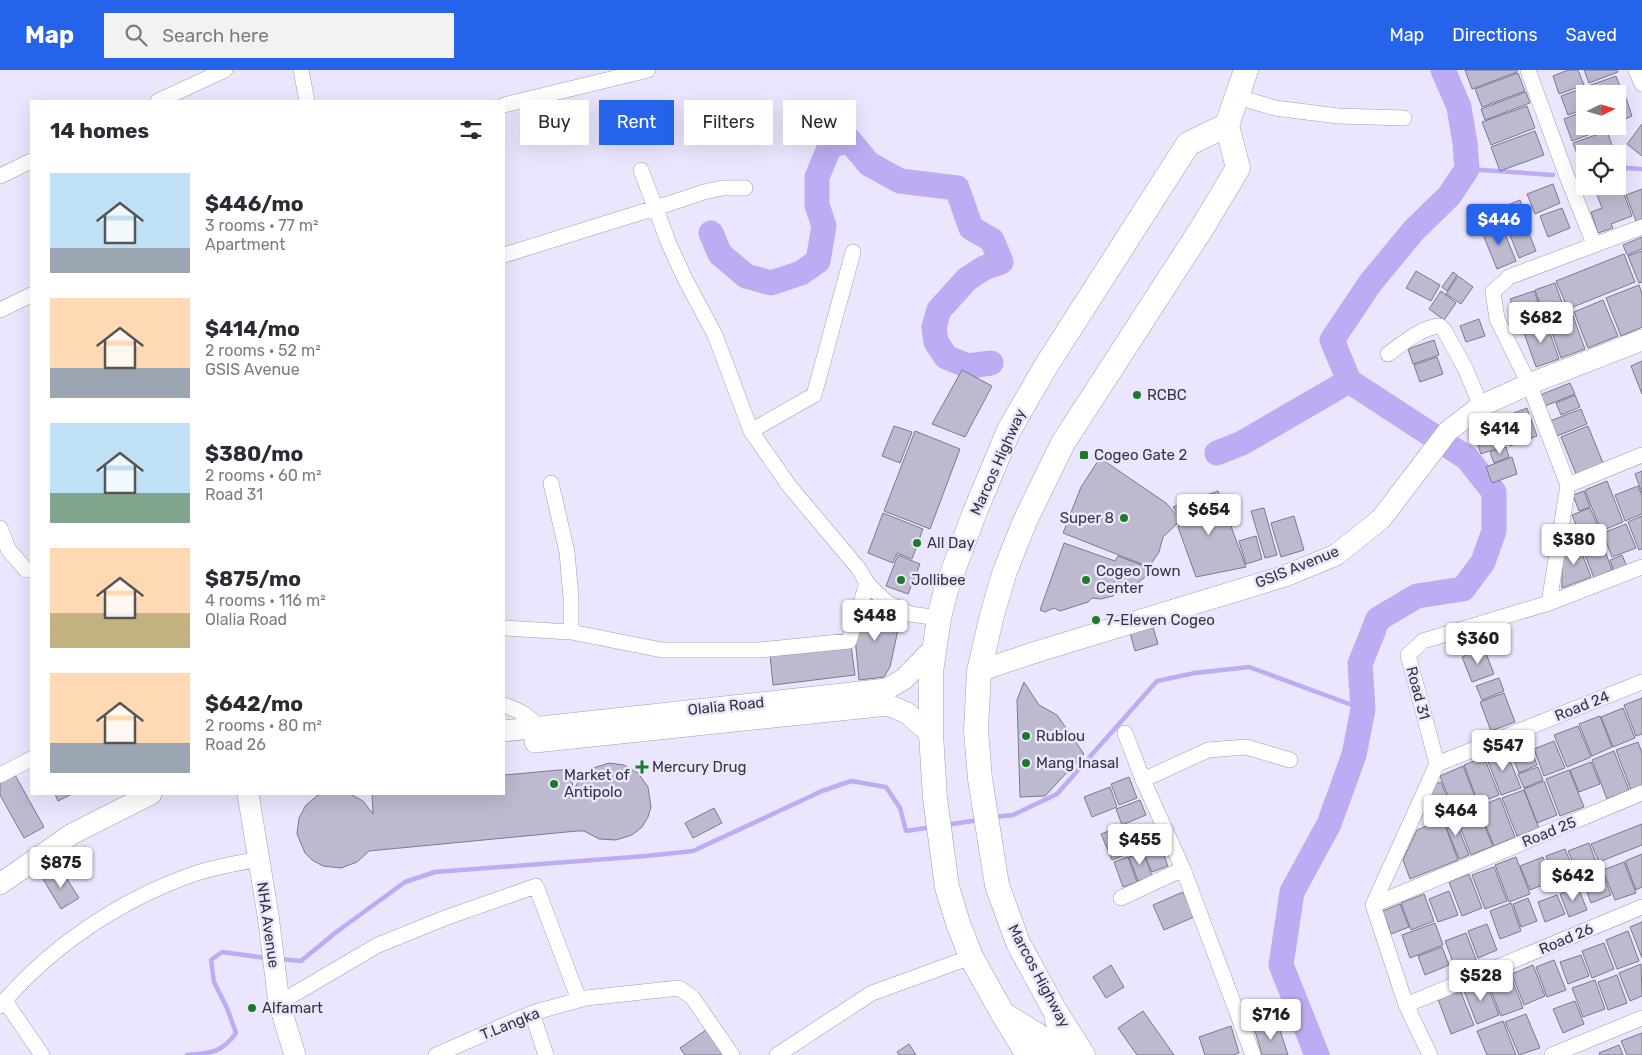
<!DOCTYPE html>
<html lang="en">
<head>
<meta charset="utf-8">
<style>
	body { margin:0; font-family:Rubik,sans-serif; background:#f2f2f3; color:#2b2b33; height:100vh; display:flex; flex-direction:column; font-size:19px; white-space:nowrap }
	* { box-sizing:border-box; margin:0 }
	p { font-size:16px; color:#7c7c81 }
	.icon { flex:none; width:28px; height:28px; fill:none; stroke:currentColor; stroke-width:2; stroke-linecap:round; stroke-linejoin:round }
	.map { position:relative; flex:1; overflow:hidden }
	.panel { position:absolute; left:30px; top:30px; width:475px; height:695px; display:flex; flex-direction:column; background:#fff; border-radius:0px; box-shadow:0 5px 20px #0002 }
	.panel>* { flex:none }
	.top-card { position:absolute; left:520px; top:30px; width:475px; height:45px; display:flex; gap:10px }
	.needle { width:32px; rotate:85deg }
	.tools { position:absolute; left:1576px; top:15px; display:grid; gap:10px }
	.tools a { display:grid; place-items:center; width:50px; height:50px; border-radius:0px; background:#fff; box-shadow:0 5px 20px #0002; font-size:25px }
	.price { position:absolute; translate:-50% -42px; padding:0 11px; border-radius:5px; background:#fff; color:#222; font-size:16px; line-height:32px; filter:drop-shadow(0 1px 2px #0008) }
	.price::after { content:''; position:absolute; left:50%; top:30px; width:15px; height:11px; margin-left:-8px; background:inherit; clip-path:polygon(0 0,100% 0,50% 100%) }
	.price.on { background:#2563eb; color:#fff }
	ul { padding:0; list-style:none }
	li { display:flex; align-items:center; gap:15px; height:125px; padding:0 20px }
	li span { display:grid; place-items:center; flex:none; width:140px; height:100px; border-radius:0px; color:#555 }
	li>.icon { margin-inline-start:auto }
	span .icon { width:60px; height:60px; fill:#fffc; stroke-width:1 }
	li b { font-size:21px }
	h2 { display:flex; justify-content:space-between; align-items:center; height:60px; padding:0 20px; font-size:21px }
	.tag { padding:0 18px; border-radius:0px; background:#fff; box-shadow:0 5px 20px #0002; font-size:18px; line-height:45px }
	.tag.on { background:#2563eb; color:#fff }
	header { display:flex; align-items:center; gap:30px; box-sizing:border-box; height:70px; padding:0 25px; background:#2563eb; color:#fff }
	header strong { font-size:24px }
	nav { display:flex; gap:28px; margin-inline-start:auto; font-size:18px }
	.search { width:350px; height:45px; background:#f2f2f3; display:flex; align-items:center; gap:12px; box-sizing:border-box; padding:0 18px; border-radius:0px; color:#7c7c81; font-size:19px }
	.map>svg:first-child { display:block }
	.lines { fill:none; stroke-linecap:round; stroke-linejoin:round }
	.stream { stroke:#bdabf3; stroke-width:4.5 }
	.river { stroke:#bdabf3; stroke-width:25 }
	.building { fill:#bdb9cf; stroke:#7d788d }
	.street-casing { stroke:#a19db2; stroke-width:16 }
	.secondary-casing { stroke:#a19db2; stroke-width:22 }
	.primary-casing { stroke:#a19db2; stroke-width:25 }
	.street { stroke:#fff; stroke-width:15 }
	.secondary { stroke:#fff; stroke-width:21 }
	.primary { stroke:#fff; stroke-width:24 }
	.poi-dot { fill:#1c7b2b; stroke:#ebe6fd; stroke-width:2 }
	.labels { text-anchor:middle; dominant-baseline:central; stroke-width:5; stroke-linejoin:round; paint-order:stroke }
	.poi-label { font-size:15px; fill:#36353d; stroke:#ebe6fd; text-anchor:start }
	.street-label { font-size:15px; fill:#36353d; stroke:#ebe6fd }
</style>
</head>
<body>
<header>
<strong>Map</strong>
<div class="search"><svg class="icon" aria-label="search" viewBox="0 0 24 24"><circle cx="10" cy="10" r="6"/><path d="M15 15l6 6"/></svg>Search here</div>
<nav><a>Map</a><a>Directions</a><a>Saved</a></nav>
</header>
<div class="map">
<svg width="1642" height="985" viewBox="0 0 1642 985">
	<rect width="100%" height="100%" fill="#ebe6fd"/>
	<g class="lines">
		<path class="stream" d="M1467,99L1553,105
			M1618,99L1627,98L1642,99
			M1580,105L1585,104
			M994,747L1013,745L1057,724L1157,611L1195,603L1249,597L1363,639
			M945,755L979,750
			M279,889L301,891L335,863L405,812L435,802L646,786L693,781L822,721L851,711L886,717L900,738L906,761L932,757
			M187,985C210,983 222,983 236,963L227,938L214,912L211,890L222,882L266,888"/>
		<path class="river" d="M711,163L720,184L746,206L771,213L801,203L818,191L824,156L817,135V107L830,76L849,70L869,94L900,111L957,118L971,158L992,170L1001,192L984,198L967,209L939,240L934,257L936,272L946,287L968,296L991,293
			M1217,383L1242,373L1349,311
			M1317,985L1281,895L1292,822L1329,754L1354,685L1363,639L1360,594L1378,549L1417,526L1463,519L1483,492L1494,461V422L1467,388L1349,311L1332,270L1371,212L1414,160L1449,126L1467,99L1465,73L1459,37L1443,0"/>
	</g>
	<path class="building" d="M1465,0H1517V2L1472,19Z
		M1568,0H1578L1584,15L1559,24L1553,6Z
		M1584,0H1617L1618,2L1589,13Z
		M1518,3L1525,21L1482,37L1475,19Z
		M1616,6L1623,24L1618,26V24H1591L1588,16Z
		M1586,17L1589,24H1585V39L1568,45L1561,26Z
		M1526,22L1530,33L1485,50L1481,39Z
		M1625,25L1632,46L1618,52V28Z
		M1527,36L1535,58L1491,75L1482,52Z
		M1585,41V56H1603L1604,59L1572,71L1564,49Z
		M1642,54V86L1627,74Z
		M1535,61L1544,85L1500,101L1491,77Z
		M1607,61L1615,84H1585V100H1583L1573,73Z
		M1620,113L1632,146L1611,154L1613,158L1598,163L1591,142L1602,138L1596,122L1612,116H1618V114Z
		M1553,114L1560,133L1535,144L1527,124Z
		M1642,119V149L1636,151L1626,125Z
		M1520,130L1525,143L1503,152L1498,139Z
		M1562,138L1570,158L1548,167L1540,146Z
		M1525,153L1536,181L1519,188L1508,160Z
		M1501,154L1516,191L1497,199L1482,162Z
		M1642,167V179L1627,185L1623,175Z
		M1642,181V212L1639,213L1628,186Z
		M1624,184L1635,212L1568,239L1556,211Z
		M1416,201L1440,215L1431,231L1406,218Z
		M1453,202L1457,205L1447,221L1442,217Z
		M1458,206L1473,217L1461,234L1446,224Z
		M1555,213L1565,241L1545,249L1535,220Z
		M1639,215L1642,224V257L1621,266L1606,228Z
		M1441,221L1456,233L1444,250L1429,239Z
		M1534,221L1544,248L1520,257L1510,229Z
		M1603,230L1618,266L1588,278L1574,242Z
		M1573,246L1585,279L1561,288L1549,254Z
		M1479,249L1485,266L1466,272L1460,256Z
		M1546,252L1559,289L1536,297L1523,260Z
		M1434,270L1439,285L1413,294L1408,279Z
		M1437,287L1443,304L1420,312L1414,295Z
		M1642,291V324L1631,296Z
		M962,300L992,316L965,367L932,354Z
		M1570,313L1575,324L1545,336L1540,325Z
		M1575,325L1580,337L1561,345L1556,333Z
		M1527,338L1537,366L1510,376L1499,349Z
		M1581,339L1587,354L1557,366L1550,351Z
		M1495,344L1506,375L1481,384L1470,353Z
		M894,356L912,362L900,393L882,386Z
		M1588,356L1603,393L1576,404L1561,367Z
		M915,361L960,379L930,459L884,441Z
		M1506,377L1509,387L1494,393L1490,382Z
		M1512,387L1517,404L1492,413L1486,397Z
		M1100,388L1166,433L1181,450L1163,467L1159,482L1149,497L1063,463L1081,417Z
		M1642,401V423L1635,404Z
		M1607,411L1623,452L1601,461L1585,420Z
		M1638,416L1642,426V444L1625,451L1615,425Z
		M1218,421L1246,497L1196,507L1178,457L1183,451L1173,437Z
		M1584,421L1590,437L1579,441L1573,425Z
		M1264,438L1277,485L1265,488L1251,441Z
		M1590,438L1599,459L1581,467L1572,445Z
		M883,443L923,459L912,489L897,483L893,493L868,483Z
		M1294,446L1304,480L1281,487L1271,453Z
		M1642,446V479L1639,480L1628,452Z
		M1626,454L1636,478L1612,487L1603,463Z
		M1599,464L1612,500L1594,508L1580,472Z
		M1256,466L1262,489L1246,494L1239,471Z
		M1064,473L1115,491L1118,486L1149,498L1146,506L1138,513L1120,518L1113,526L1101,529L1092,528L1088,532L1060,541L1054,538L1045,542L1040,540Z
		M1578,473L1591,507L1562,518V480Z
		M898,485L920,494L908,524L886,516Z
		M1622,485L1628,499L1615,504L1610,490Z
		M864,533L883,538L897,547L899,555L890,597L884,607L859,610L855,567Z
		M1153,557L1158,574L1135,581L1130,563Z
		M851,576L855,605L773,615L770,585Z
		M1484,578L1494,604L1472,612L1462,587Z
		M1499,608L1504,621L1482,630L1476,616Z
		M1024,612L1039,635L1057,645L1084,684L1045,726L1020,727L1017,630Z
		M1504,623L1515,652L1491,661L1480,632Z
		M1642,628V664L1636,666L1624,635Z
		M1623,638L1635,668L1613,677L1601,647Z
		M1600,646L1612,677L1592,686L1579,654Z
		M1578,656L1591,687L1567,697L1554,665Z
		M1527,670L1537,695L1519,703L1509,678Z
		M1554,671L1565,698L1544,706L1534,679Z
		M1638,672L1642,683V716L1631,720L1616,680Z
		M1505,678L1521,718L1501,725L1486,686Z
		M1614,681L1629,720L1607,729L1592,690Z
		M1484,687L1499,725L1478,733L1464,695Z
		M1591,692L1600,714L1579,722L1570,700Z
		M609,693L624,695L638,703L648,717L651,737L648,747L642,757L632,765L616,770L599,769L584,761H577L369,781L357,792L341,798L323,796L312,790L305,783L297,764L299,748L306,735L318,725L324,724H350L363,731L373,744L372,724H504V705L571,699L573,721L581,707L593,698Z
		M1463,696L1478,734L1455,743L1440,706Z
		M1538,697L1543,710L1524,718L1518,704Z
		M1569,700L1584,737L1560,746L1546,709Z
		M15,705L44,757L24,768L0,725V713Z
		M1129,707L1137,728L1119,735L1111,714Z
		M1544,711L1557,745L1537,753L1524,719Z
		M1441,712L1453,742L1439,747L1427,717Z
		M1110,717L1117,737L1092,747L1084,727Z
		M1524,720L1539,758L1517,766L1502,728Z
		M55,724H72L58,731Z
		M1500,728L1515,767L1494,776L1478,737Z
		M1140,730L1146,745L1122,755L1116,739Z
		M1476,735L1493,776L1471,785L1455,744Z
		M714,738L722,753L693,768L685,753Z
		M1453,745L1469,785L1459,789L1443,749Z
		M1443,750L1458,790L1410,809L1403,790L1417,760Z
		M1642,754V775L1599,792L1591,774Z
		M1124,755L1134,781L1112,790L1101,764Z
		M1154,759L1160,774L1138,782L1132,768Z
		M1589,773L1596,792L1576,800L1568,781Z
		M1160,775L1168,796L1152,802L1143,781Z
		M1565,779L1575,804L1555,811L1546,786Z
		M1143,782L1152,806L1138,811L1129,787Z
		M1642,784V817L1636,820L1625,791Z
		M1128,787L1137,812L1123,817L1114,792Z
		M1516,787L1530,824L1509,832L1495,795Z
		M1543,787L1552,811L1530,820L1520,796Z
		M1624,792L1636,823L1615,830L1603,800Z
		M1494,797L1507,831L1485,839L1472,805Z
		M60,798L79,828L61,839L43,809Z
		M1603,803L1611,825L1591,833L1583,811Z
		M1469,804L1482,838L1462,846L1449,812Z
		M1578,817L1587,840L1569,847L1560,824Z
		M1449,821L1458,845L1438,852L1429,829Z
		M1183,822L1194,847L1164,860L1153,835Z
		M1424,824L1434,851L1411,860L1401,833Z
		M1557,825L1565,844L1545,852L1538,832Z
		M1528,828L1537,851L1521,857L1513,834Z
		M1511,833L1521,861L1500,869L1490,841Z
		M1400,834L1409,857L1391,864L1383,841Z
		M1642,852V888L1630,857Z
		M1435,853L1443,875L1410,888L1402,865Z
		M1487,854L1497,880L1478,888L1468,861Z
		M1628,861L1639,891L1617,899L1606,870Z
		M1466,863L1477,892L1456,900L1445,871Z
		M1604,873L1614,899L1592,908L1582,881Z
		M1442,877L1449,895L1425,905L1418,886Z
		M1581,885L1589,906L1568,914L1560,892Z
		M1554,890L1566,920L1547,927L1536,897Z
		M1641,894L1642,926L1630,931L1619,903Z
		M1111,895L1124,917L1106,928L1093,907Z
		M1533,895L1545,926L1524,935L1512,904Z
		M1508,899L1523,938L1501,946L1486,908Z
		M1617,905L1627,933L1608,940L1598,912Z
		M1485,910L1499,945L1477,954L1463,918Z
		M1595,910L1605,939L1583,947L1572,918Z
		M1460,920L1474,955L1451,964L1438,929Z
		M1575,931L1584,954L1563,963L1553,939Z
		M1143,941L1174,985H1137L1118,958Z
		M1526,944L1540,978L1519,985L1505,952Z
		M1503,951L1516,985H1487L1477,961Z
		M1278,954L1288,985H1262L1255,961Z
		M1231,956L1239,983L1233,985H1205L1199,967Z
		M706,960L724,985H685L680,978Z
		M1642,963V985H1627L1621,971Z
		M909,974L916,985H899L897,982Z
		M1619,975L1623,985H1600L1599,983Z"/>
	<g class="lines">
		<defs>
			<path id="street" d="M301,0L307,31
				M1528,0L1566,104L1594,174
				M1636,0L1642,14
				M1238,27L1275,38L1338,46L1404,48
				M158,31L225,0
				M504,35L648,0
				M641,100L669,174L685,209L715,265L751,361L790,417L859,499L867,513
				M0,106L31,91
				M504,185L668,134L704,122L722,118H745
				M0,240L31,225
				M1388,284C1402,274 1421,257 1440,256L1444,260L1465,298L1481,336
				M751,361L814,325L853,182
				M551,413L567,482L571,528V562
				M1568,415L1642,385
				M0,458L8,479L26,500H31
				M1549,533L1642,497
				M504,558L571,562L662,580H759L849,571L867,513L886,532L910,544L939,548
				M504,635C517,640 537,647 539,664
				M1125,663L1143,710L1183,799L1253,985
				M1437,694L1642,612
				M0,705L31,689
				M1143,710L1208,680L1246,677L1290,690
				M1121,828L1183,799
				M1373,835L1642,723
				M5,931L42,985
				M279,933L378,875L445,848L536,816L579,930
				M1406,935L1642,837
				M0,936C50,877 118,831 191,805C212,797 236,794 258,789
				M532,943L546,985
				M436,985L532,943L586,928L679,918L692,927L732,985
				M777,985L872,923L971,887
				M1430,985L1406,935L1373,835L1437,694L1408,585L1423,571L1549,533L1568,415L1529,314L1497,249L1493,222L1509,207L1642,157
				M1552,985L1642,948"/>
			<path id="secondary" d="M979,601L1036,582L1285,506L1336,485L1381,449L1448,361L1481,336L1529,314L1642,270
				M504,661L887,619L904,609L934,578
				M535,672L888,635L907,643L931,664
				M248,724L268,845L279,933L295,985
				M0,814L72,764L151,724"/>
			<path id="primary" d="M1006,946L1037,965L1052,983L1056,984L1062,982L1064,977L1057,950
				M1028,985L1003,944L971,887L958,853L947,817L935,728L931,664V602L939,548L946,520L974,444L1009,360L1046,296L1188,74L1227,55
				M1083,985L1055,941L1018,873L997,815L980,709L976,660L979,601L992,545L1005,501L1025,451L1063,373L1202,158L1238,98L1227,55L1246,0"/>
		</defs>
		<use href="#street" class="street-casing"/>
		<use href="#secondary" class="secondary-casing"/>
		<use href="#primary" class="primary-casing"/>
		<use href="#street" class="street"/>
		<use href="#secondary" class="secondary"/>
		<use href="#primary" class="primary"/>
	</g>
	<g class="poi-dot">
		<circle cx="1137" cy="325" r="5"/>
		<rect x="1079" y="380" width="10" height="10" rx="2.5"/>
		<circle cx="1124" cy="448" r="5"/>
		<circle cx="917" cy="473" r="5"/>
		<circle cx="901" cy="510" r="5"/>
		<circle cx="1086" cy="510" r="5"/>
		<circle cx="1096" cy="550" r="5"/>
		<circle cx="1026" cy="666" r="5"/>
		<circle cx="1026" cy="693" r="5"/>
		<path d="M639.5 689.5h5v5h5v5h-5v5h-5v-5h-5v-5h5z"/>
		<circle cx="554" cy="714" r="5"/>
		<circle cx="252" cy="938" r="5"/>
	</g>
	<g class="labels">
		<g class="poi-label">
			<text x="1147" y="325">RCBC</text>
			<text x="1094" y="385">Cogeo Gate 2</text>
			<text x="1114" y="448" text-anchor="end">Super 8</text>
			<text x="927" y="473">All Day</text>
			<text x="1096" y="501">Cogeo Town<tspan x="1096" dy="17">Center</tspan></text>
			<text x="911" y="510">Jollibee</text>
			<text x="1106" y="550">7-Eleven Cogeo</text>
			<text x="1036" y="666">Rublou</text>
			<text x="1036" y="693">Mang Inasal</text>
			<text x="652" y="697">Mercury Drug</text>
			<text x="564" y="705">Market of<tspan x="564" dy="17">Antipolo</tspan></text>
			<text x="262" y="938">Alfamart</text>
		</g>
		<g class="street-label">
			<text transform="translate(998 392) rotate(-66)">Marcos Highway</text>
			<text transform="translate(1297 497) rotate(-22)">GSIS Avenue</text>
			<text transform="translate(1418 623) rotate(75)">Road 31</text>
			<text transform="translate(726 636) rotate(-6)">Olalia Road</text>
			<text transform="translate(1582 636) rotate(-22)">Road 24</text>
			<text transform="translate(1549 762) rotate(-22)">Road 25</text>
			<text transform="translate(268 855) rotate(82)">NHA Avenue</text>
			<text transform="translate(1566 869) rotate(-23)">Road 26</text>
			<text transform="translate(1039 906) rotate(62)">Marcos Highway</text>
			<text transform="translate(510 954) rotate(-22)">T.Langka</text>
		</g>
	</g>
</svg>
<div class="tools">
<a><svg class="needle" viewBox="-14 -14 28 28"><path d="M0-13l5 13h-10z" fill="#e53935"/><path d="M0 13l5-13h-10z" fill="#7c7c81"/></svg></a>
<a><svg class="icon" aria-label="locate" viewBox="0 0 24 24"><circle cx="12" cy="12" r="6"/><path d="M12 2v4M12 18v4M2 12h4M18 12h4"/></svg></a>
</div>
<b class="price on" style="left:1499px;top:176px">$446</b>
<b class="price" style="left:1541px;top:274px">$682</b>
<b class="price" style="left:1500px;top:385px">$414</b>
<b class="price" style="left:1209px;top:466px">$654</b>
<b class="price" style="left:1574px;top:496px">$380</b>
<b class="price" style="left:875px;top:572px">$448</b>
<b class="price" style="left:1478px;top:595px">$360</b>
<b class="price" style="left:1503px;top:702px">$547</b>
<b class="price" style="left:1456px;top:767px">$464</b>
<b class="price" style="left:1140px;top:796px">$455</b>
<b class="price" style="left:61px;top:819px">$875</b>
<b class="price" style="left:1573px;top:832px">$642</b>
<b class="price" style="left:1481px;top:932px">$528</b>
<b class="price" style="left:1271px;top:971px">$716</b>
<div class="top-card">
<a class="tag">Buy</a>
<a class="tag on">Rent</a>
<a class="tag">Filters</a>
<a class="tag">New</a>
</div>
<section class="panel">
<h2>14 homes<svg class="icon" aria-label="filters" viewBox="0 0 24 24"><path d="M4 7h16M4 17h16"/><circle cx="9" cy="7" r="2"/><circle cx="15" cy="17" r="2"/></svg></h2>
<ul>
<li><span style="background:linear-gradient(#bfe0f5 75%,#9aa5b1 0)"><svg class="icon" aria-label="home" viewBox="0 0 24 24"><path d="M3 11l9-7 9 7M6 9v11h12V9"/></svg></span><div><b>$446/mo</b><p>3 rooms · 77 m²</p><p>Apartment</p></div></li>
<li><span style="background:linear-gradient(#ffd9b3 70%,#9aa5b1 0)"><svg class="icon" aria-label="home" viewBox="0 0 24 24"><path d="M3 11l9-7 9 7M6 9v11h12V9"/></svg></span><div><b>$414/mo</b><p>2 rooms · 52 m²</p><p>GSIS Avenue</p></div></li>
<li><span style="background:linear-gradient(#bfe0f5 70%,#7fa58c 0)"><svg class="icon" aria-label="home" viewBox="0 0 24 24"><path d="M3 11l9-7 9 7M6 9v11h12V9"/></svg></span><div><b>$380/mo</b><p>2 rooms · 60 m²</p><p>Road 31</p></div></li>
<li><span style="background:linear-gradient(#ffd9b3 65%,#c2b280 0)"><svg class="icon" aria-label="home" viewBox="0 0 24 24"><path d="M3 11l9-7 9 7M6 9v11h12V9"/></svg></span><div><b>$875/mo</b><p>4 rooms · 116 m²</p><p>Olalia Road</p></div></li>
<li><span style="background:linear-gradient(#ffd9b3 70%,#9aa5b1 0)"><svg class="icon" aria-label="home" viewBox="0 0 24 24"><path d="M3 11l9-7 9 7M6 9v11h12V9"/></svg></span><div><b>$642/mo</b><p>2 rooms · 80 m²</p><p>Road 26</p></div></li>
</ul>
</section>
</div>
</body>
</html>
